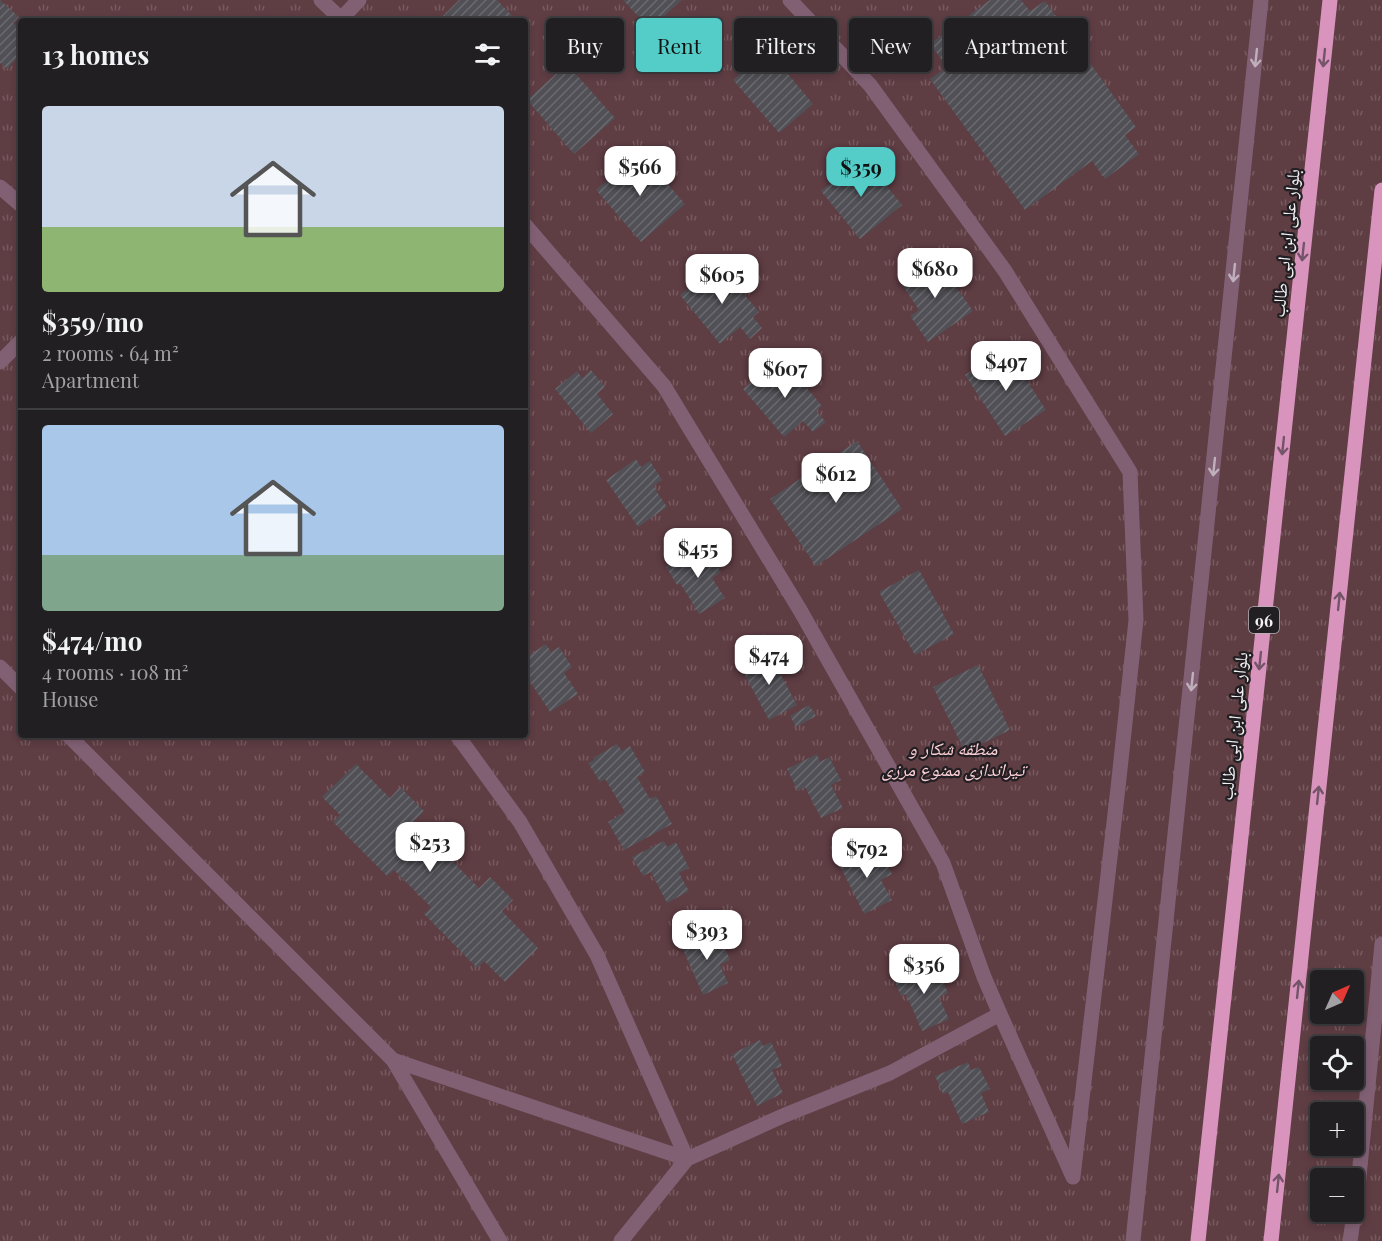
<!DOCTYPE html>
<html lang="en">
<head>
<meta charset="utf-8">
<style>
	body { margin:0; font-family:"Playfair Display","Noto Naskh Arabic",serif; background:#29272a; color:#f1f3f6; height:100vh; display:flex; flex-direction:column; font-size:22px; white-space:nowrap }
	* { box-sizing:border-box; margin:0 }
	p { font-size:20px; color:#a2a2a5 }
	.icon { flex:none; width:33px; height:33px; fill:none; stroke:currentColor; stroke-width:2; stroke-linecap:round; stroke-linejoin:round }
	.map { position:relative; flex:1; overflow:hidden }
	.drawer { position:absolute; left:18px; top:18px; width:510px; height:720px; display:flex; flex-direction:column; background:#211f22; border-radius:6px; box-shadow:0 3px 9px #0003,0 0 0 2px #3e3d40 }
	.drawer>* { flex:none }
	.guide { position:absolute; left:546px; top:18px; width:570px; height:54px; display:flex; gap:12px }
	.needle { width:39px; rotate:45deg }
	.fabs { position:absolute; left:1310px; top:970px; display:grid; gap:12px }
	.fabs a { display:grid; place-items:center; width:54px; height:54px; border-radius:6px; background:#211f22; box-shadow:0 3px 9px #0003,0 0 0 2px #3e3d40; font-size:30px }
	.price { position:absolute; translate:-50% -51px; padding:0 14px; border-radius:12px; background:#fff; color:#222; font-size:20px; line-height:39px; filter:drop-shadow(0 2px 3px #0008) }
	.price::after { content:''; position:absolute; left:50%; top:36px; width:18px; height:14px; margin-left:-9px; background:inherit; clip-path:polygon(0 0,100% 0,50% 100%) }
	.price.current { background:#54cdc8; color:#111 }
	ul { padding:0; list-style:none }
	li { display:grid; align-content:center; gap:12px; height:318px; padding:0 24px }
	li+li { border-top:2px solid #3e3d40 }
	li span { display:grid; place-items:center; height:186px; border-radius:6px; color:#555 }
	li>.icon { margin-inline-start:auto }
	span .icon { width:108px; height:108px; fill:#fffc; stroke-width:1 }
	li b { font-size:26px }
	h2 { display:flex; justify-content:space-between; align-items:center; height:72px; padding:0 24px; font-size:26px }
	.tag { padding:0 21px; border-radius:6px; background:#211f22; box-shadow:0 3px 9px #0003,0 0 0 2px #3e3d40; font-size:21px; line-height:54px }
	.tag.current { background:#54cdc8; color:#111 }
	.map>svg:first-child { display:block }
	.grass { fill:url(#grass-tufts); fill-rule:evenodd }
	.building { fill:url(#building-hatch) }
	.lines { fill:none; stroke-linecap:round; stroke-linejoin:round }
	.minor { stroke:#816074; stroke-width:15 }
	.major { stroke:#d994be; stroke-width:15 }
	.oneway { stroke:#c0b0bb }
	.oneway2 { stroke:#745469 }
	.labels { text-anchor:middle; dominant-baseline:central; stroke-width:4.5; stroke-linejoin:round; paint-order:stroke }
	.shield { fill:#221f23; stroke:#b5b3b6; stroke-width:1.5 }
	.shield-label { font-size:16px; font-weight:bold; fill:#f4f2f5 }
	.street-label { font-size:18px; fill:#f4f2f5; stroke:#221f23 }
	.park-label { font-size:18px; font-style:italic; fill:#fed1d8; stroke:#221f23 }
</style>
</head>
<body>
<div class="map">
<svg width="1382" height="1241" viewBox="0 0 1382 1241">
	<defs>
		<pattern id="grass-tufts" width="24" height="20" patternUnits="userSpaceOnUse" patternTransform="scale(1.5)"><rect width="24" height="20" fill="#5e3d43"/><path d="M3 7l-1-3M5 7V3M7 7l1-3M15 17l-1-3M17 17v-4M19 17l1-3" fill="none" stroke="#765a5f"/></pattern>
		<pattern id="building-hatch" width="6" height="6" patternUnits="userSpaceOnUse" patternTransform="scale(1.5)"><rect width="6" height="6" fill="#515056"/><path d="M-1 1l2-2M0 6l6-6M5 7l2-2" fill="none" stroke="#6b6a6f"/></pattern>
	</defs>
	<rect width="100%" height="100%" fill="#2c292d"/>
	<path class="grass" d="M0,0H1382V1241H0ZM21,21H525V735H21ZM1320,981H1353V1014H1320ZM1320,1047H1353V1080H1320ZM1320,1113H1353V1146H1320ZM1320,1179H1353V1212H1320Z"/>
	<path class="building" d="M0,0L19,17L13,23L21,31V54L7,69L0,63Z
		M459,0H497L517,21H446L442,17Z
		M623,0H682L650,29Z
		M990,0H1021L1030,11L1045,1L1136,127L1125,135L1139,154L1105,179L1092,161L1025,210L930,79L947,67L930,44Z
		M768,50L813,104L779,133L733,80Z
		M567,64L615,118L574,154L527,100Z
		M640,152L685,204L641,242L596,190Z
		M863,157L902,205L860,239L821,191Z
		M935,256L973,311L928,342L910,316L919,310L899,280Z
		M718,263L759,312L753,317L762,328L750,339L740,327L720,344L680,295Z
		M1006,348L1046,410L1005,436L965,375Z
		M781,357L822,406L816,411L826,422L813,432L803,421L784,437L743,389Z
		M591,370L605,387L597,394L613,414L591,433L555,389L577,371L582,378Z
		M857,441L902,509L816,566L770,499Z
		M636,459L641,467L650,461L662,480L653,486L667,507L638,527L606,480Z
		M694,550L698,556L707,551L721,572L712,578L725,598L699,614L680,583L677,585L666,567Z
		M919,570L954,634L915,655L879,592Z
		M546,644L551,652L559,647L572,667L564,673L578,694L550,712L525,674V658Z
		M769,653L797,705L769,720L741,668Z
		M978,665L1010,730L965,752L933,687Z
		M809,705L816,716L796,727L790,716Z
		M617,744L622,751L630,746L645,772L637,777L650,799L656,796L672,824L624,850L608,822L625,812L605,779L600,782L588,763L594,760L593,758Z
		M817,754L820,762L829,757L841,780L831,785L843,808L821,818L805,787L798,791L787,769Z
		M356,764L390,798L400,787L424,811L413,822L479,888L490,877L513,900L502,911L538,948L505,982L484,961L477,968L424,914L431,907L394,870L387,876L333,822L340,815L322,797Z
		M664,841L667,847L676,842L689,868L679,873L689,891L667,903L651,872L643,876L632,857Z
		M866,848L869,856L880,851L892,874L881,880L892,900L864,914L838,862Z
		M705,932L709,939L719,935L730,960L720,965L728,983L703,995L680,943Z
		M924,964L927,971L937,967L948,993L939,997L949,1019L922,1031L906,994L901,996L893,977Z
		M760,1040L763,1046L771,1042L782,1066L772,1070L783,1093L757,1106L732,1054Z
		M968,1062L971,1070L979,1067L990,1089L981,1093L989,1112L962,1124L948,1092L943,1094L935,1076Z"/>
	<g class="lines">
		<path class="minor" d="M321,0L343,21
			M790,0L870,85L1005,271L1130,472L1136,620L1118,788L1073,1177
			M339,21L359,0
			M0,187L21,205
			M0,362L21,341
			M0,667L21,688
			M68,735L393,1060L500,1241
			M457,735L520,822L597,955L687,1159L785,1115L890,1073L1000,1014L984,977L943,863L800,610L664,386L525,225
			M1000,1014L1073,1177
			M393,1060L687,1159L621,1241
			M1133,1241L1261,0
			M1350,1241L1358,1187L1382,944"/>
		<path class="major" d="M1198,1241L1330,0
			M1271,1241L1382,190"/>
	</g>
	<defs><path id="oneway-shaft" d="M-6 0H5M1.5-3L5.5 0L1.5 3" fill="none" stroke-width="1.6" stroke-linecap="round" stroke-linejoin="round" transform="scale(1.5)"/></defs>
	<g class="oneway">
		<use href="#oneway-shaft" transform="translate(1256 58) rotate(96)"/>
		<use href="#oneway-shaft" transform="translate(1234 273) rotate(96)"/>
		<use href="#oneway-shaft" transform="translate(1214 467) rotate(96)"/>
		<use href="#oneway-shaft" transform="translate(1192 682) rotate(96)"/>
	</g>
	<g class="oneway2">
		<use href="#oneway-shaft" transform="translate(1324 58) rotate(96)"/>
		<use href="#oneway-shaft" transform="translate(1303 252) rotate(96)"/>
		<use href="#oneway-shaft" transform="translate(1283 446) rotate(96)"/>
		<use href="#oneway-shaft" transform="translate(1339 601) rotate(-84)"/>
		<use href="#oneway-shaft" transform="translate(1260 661) rotate(96)"/>
		<use href="#oneway-shaft" transform="translate(1318 795) rotate(-84)"/>
		<use href="#oneway-shaft" transform="translate(1298 989) rotate(-84)"/>
		<use href="#oneway-shaft" transform="translate(1278 1183) rotate(-84)"/>
	</g>
	<g class="labels">
		<rect class="shield" x="1249" y="607" width="30" height="26" rx="4.5"/>
		<g class="shield-label">
			<text x="1264" y="620">96</text>
		</g>
		<g class="street-label">
			<text transform="translate(1285 243) rotate(-84)">بلوار علی ابن ابی طالب</text>
			<text transform="translate(1233 726) rotate(-84)">بلوار علی ابن ابی طالب</text>
		</g>
		<g class="park-label">
			<text x="953" y="748">منطقه شکار و<tspan x="953" dy="21">تیراندازی ممنوع مرزی</tspan></text>
		</g>
	</g>
</svg>
<div class="fabs">
<a><svg class="needle" viewBox="-14 -14 28 28"><path d="M0-13l5 13h-10z" fill="#e53935"/><path d="M0 13l5-13h-10z" fill="#a2a2a5"/></svg></a>
<a><svg class="icon" aria-label="locate" viewBox="0 0 24 24"><circle cx="12" cy="12" r="6"/><path d="M12 2v4M12 18v4M2 12h4M18 12h4"/></svg></a>
<a>+</a>
<a>−</a>
</div>
<b class="price" style="left:640px;top:197px">$566</b>
<b class="price current" style="left:861px;top:198px">$359</b>
<b class="price" style="left:935px;top:299px">$680</b>
<b class="price" style="left:722px;top:305px">$605</b>
<b class="price" style="left:1006px;top:392px">$497</b>
<b class="price" style="left:785px;top:399px">$607</b>
<b class="price" style="left:836px;top:504px">$612</b>
<b class="price" style="left:698px;top:579px">$455</b>
<b class="price" style="left:769px;top:686px">$474</b>
<b class="price" style="left:430px;top:873px">$253</b>
<b class="price" style="left:867px;top:879px">$792</b>
<b class="price" style="left:707px;top:961px">$393</b>
<b class="price" style="left:924px;top:995px">$356</b>
<div class="guide">
<a class="tag">Buy</a>
<a class="tag current">Rent</a>
<a class="tag">Filters</a>
<a class="tag">New</a>
<a class="tag">Apartment</a>
</div>
<section class="drawer">
<h2>13 homes<svg class="icon" aria-label="filters" viewBox="0 0 24 24"><path d="M4 7h16M4 17h16"/><circle cx="9" cy="7" r="2"/><circle cx="15" cy="17" r="2"/></svg></h2>
<ul>
<li><span style="background:linear-gradient(#c9d6e8 65%,#8fb573 0)"><svg class="icon" aria-label="home" viewBox="0 0 24 24"><path d="M3 11l9-7 9 7M6 9v11h12V9"/></svg></span><div><b>$359/mo</b><p>2 rooms · 64 m²</p><p>Apartment</p></div></li>
<li><span style="background:linear-gradient(#a9c7e8 70%,#7fa58c 0)"><svg class="icon" aria-label="home" viewBox="0 0 24 24"><path d="M3 11l9-7 9 7M6 9v11h12V9"/></svg></span><div><b>$474/mo</b><p>4 rooms · 108 m²</p><p>House</p></div></li>
</ul>
</section>
</div>
</body>
</html>
